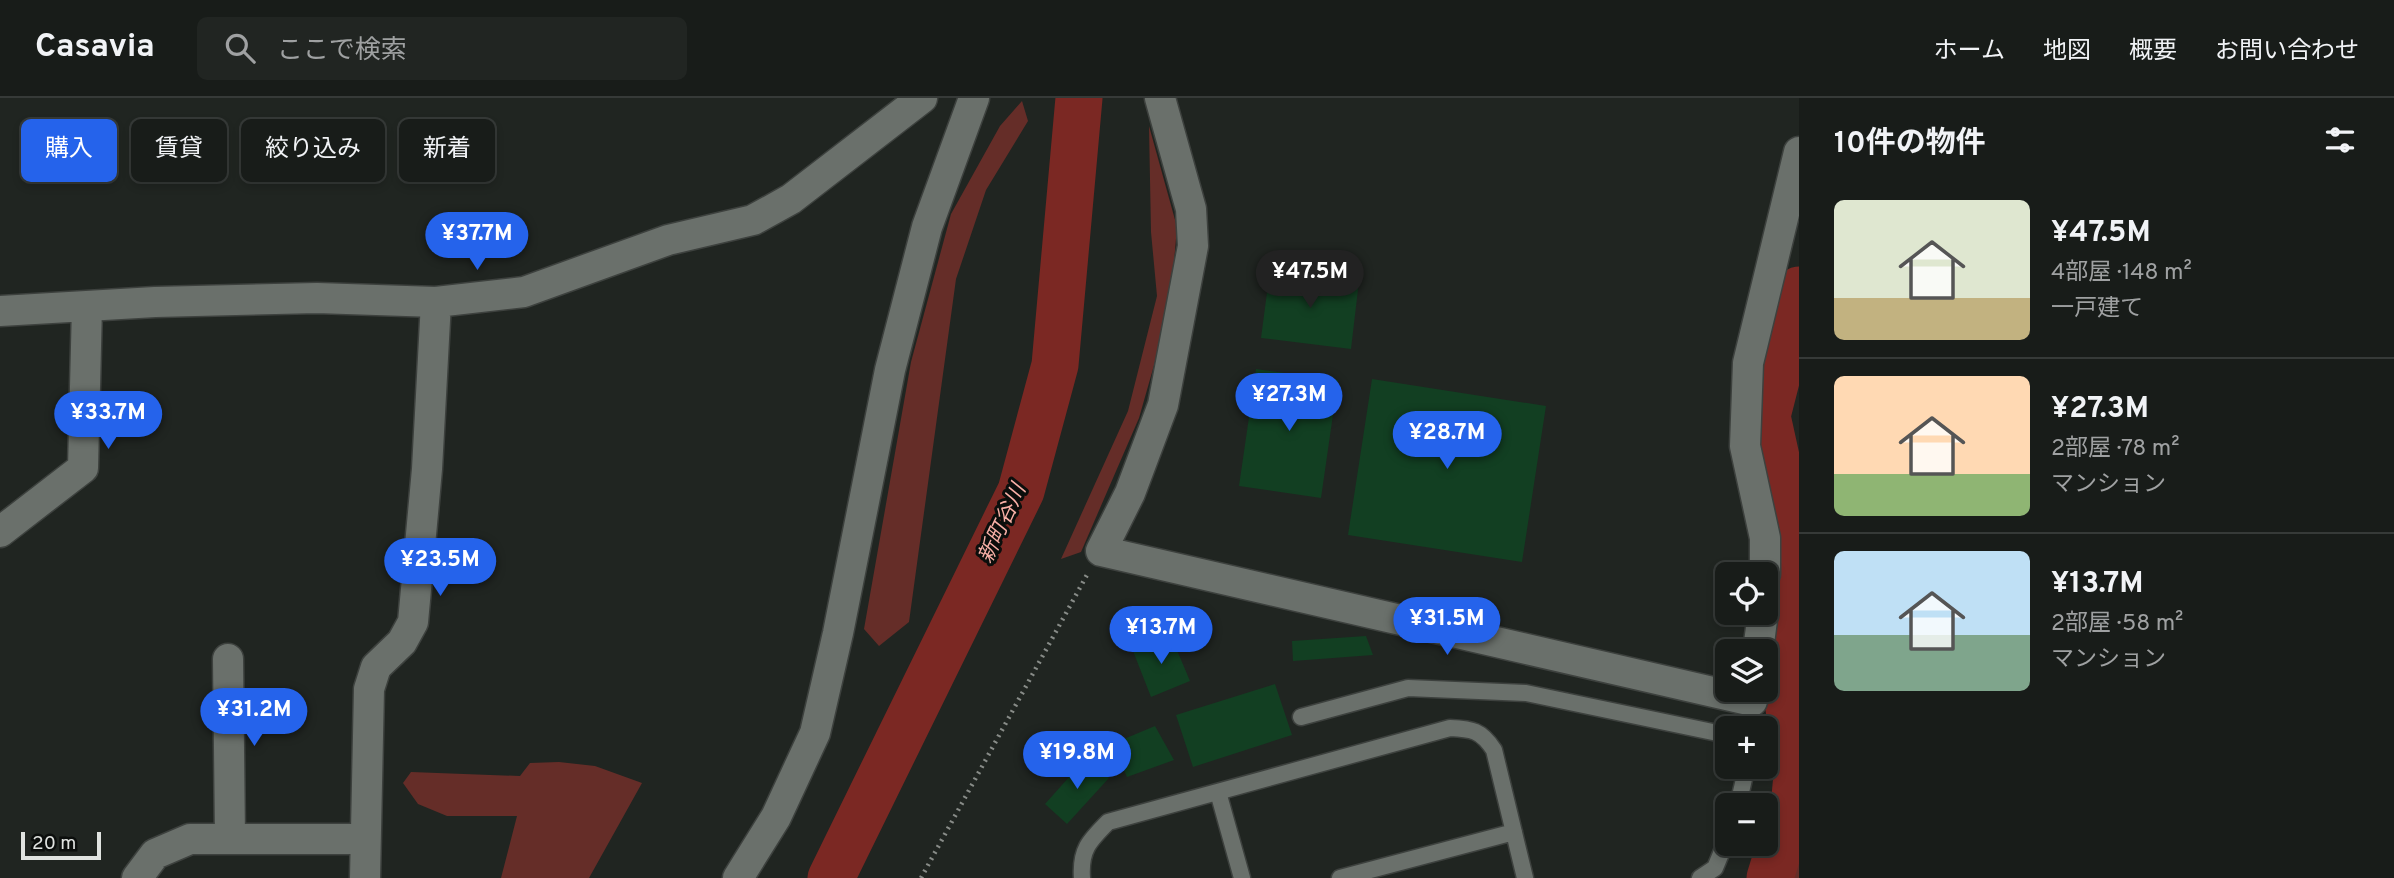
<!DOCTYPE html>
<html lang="ja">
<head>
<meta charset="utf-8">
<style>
	body { margin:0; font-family:Overpass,"Noto Sans JP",sans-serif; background:#212522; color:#f1f3f6; height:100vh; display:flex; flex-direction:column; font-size:26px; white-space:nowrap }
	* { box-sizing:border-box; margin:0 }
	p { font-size:23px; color:#9fa1a2 }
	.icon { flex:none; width:38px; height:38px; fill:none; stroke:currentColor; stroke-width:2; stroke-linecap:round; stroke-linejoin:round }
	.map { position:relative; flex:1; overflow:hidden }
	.details { display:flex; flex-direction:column; background:#181c19; width:595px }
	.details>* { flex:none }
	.banner { position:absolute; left:21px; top:21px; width:665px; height:63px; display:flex; gap:14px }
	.fabs { position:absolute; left:1715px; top:464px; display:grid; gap:14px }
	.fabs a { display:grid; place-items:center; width:63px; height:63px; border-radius:10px; background:#181c19; box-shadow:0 4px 10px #0003,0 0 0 2px #363a38; font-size:35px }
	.scale { position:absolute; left:21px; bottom:18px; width:80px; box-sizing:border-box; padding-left:7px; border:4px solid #e0e3e0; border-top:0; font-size:19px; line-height:24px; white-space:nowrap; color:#e0e3e0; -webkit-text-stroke:5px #0b0e0c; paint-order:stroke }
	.price { position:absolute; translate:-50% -60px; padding:0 16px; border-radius:24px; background:#2563eb; color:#fff; font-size:23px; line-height:46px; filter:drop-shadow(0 2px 4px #0008) }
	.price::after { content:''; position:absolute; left:50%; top:42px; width:21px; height:16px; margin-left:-10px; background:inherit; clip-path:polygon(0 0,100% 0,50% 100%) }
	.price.on { background:#222; color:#fff }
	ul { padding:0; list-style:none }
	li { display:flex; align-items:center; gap:21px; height:175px; padding:0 35px }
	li+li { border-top:2px solid #363a38 }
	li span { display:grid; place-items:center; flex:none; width:196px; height:140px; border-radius:10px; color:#555 }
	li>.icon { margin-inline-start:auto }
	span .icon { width:84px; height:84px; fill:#fffc; stroke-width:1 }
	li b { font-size:30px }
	h2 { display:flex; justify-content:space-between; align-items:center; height:84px; padding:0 35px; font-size:30px }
	.chip { padding:0 24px; border-radius:10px; background:#181c19; box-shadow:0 4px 10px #0003,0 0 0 2px #363a38; font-size:24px; line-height:63px }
	.chip.on { background:#2563eb; color:#fff }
	header { display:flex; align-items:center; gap:42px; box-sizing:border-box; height:98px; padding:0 35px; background:#181c19; border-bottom:2px solid #363a38 }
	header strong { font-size:33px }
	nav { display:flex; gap:38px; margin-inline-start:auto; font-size:24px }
	.search { width:490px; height:63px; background:#212522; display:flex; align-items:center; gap:18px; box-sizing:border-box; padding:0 24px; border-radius:10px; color:#9fa1a2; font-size:26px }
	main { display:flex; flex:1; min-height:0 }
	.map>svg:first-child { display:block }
	.green { fill:#652d28 }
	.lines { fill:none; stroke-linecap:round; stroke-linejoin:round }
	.river { stroke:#7b2823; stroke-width:47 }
	.building { fill:#123f22 }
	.service-casing { stroke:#3d413e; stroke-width:19 }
	.minor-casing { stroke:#3d413e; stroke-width:33 }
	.path { stroke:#888c88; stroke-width:4.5; stroke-dasharray:2 5; stroke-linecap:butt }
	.service { stroke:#6a706b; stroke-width:16 }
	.minor { stroke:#6a706b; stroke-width:30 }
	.labels { text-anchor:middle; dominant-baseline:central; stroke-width:6; stroke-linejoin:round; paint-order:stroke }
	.water-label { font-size:21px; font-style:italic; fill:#f9b0a7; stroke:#0b0e0c }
</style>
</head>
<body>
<header>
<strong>Casavia</strong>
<div class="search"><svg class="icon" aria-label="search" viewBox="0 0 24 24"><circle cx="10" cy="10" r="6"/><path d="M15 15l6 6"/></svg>ここで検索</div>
<nav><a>ホーム</a><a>地図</a><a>概要</a><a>お問い合わせ</a></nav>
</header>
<main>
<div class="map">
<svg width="1799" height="780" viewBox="0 0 1799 780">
	<rect width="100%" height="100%" fill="#202521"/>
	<path class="green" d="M1022,3L1028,23L986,92L956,181L909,524L879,548L864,531L911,264L951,116L1000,28Z
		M1149,28L1177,129L1170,211L1139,320L1081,454L1061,461L1128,313L1157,198L1151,134Z
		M559,664L595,668L642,685L589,780H501L517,718H447L418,706L403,685L411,674L520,678L530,665Z
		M1799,699V780H1765L1795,742Z"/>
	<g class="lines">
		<path class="river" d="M831,780L1021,393L1055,267L1079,0
			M1770,780L1795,699L1798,666L1788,604L1787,524L1797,480L1796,450L1767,318L1799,192"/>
	</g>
	<path class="building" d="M1270,172L1359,183L1351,251L1261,240Z
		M1256,271L1338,282L1321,400L1239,388Z
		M1372,281L1546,308L1522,464L1348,437Z
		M1171,538L1190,583L1151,599L1133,553Z
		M1366,538L1373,557L1293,563L1292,543Z
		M1275,586L1292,637L1193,669L1176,617Z
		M1155,628L1174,662L1127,679L1112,646Z
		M1086,660L1109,680L1067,726L1045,706Z"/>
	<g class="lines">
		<defs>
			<path id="service" d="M1301,619L1408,590L1526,595L1727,637
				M1750,630L1752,603
				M1218,694L1242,780
				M1738,707L1747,668
				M1082,780C1080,752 1089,743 1108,724L1450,630C1472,631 1481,632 1494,652L1525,780
				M1340,780L1514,734
				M1700,780L1715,770L1727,741"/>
			<path id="minor" d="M1160,0L1191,111L1193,148L1163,307L1130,395L1101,453L1752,603L1753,592
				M0,213L155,204L317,200L436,204L524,194L668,142L753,122L791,101L922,0
				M0,434L83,370L87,208
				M1765,476V440L1745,348L1748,265L1799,54
				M1758,553L1763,514
				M228,561L230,739
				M137,780L155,756L190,741H365
				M365,780L369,591L376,569L402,544L413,524L427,371L436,204
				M738,780L776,719L815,635L838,535L890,272L927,129L974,0"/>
		</defs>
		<use href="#service" class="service-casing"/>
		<use href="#minor" class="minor-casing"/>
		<path class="path" d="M921,780L1088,475"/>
		<use href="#service" class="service"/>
		<use href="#minor" class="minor"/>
	</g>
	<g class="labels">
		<g class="water-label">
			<text transform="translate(1003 426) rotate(-65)">新町谷川</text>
		</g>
	</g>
</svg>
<div class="fabs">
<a><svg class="icon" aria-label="locate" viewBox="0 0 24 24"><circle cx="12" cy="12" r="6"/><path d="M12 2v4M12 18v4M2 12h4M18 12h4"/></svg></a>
<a><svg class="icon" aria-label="layers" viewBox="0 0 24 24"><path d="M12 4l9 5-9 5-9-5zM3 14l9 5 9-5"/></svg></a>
<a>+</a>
<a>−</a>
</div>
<div class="scale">20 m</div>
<b class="price" style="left:477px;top:174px">¥37.7M</b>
<b class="price on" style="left:1310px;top:212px">¥47.5M</b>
<b class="price" style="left:1289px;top:335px">¥27.3M</b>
<b class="price" style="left:108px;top:353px">¥33.7M</b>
<b class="price" style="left:1447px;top:373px">¥28.7M</b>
<b class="price" style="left:440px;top:500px">¥23.5M</b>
<b class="price" style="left:1447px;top:559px">¥31.5M</b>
<b class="price" style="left:1161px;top:568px">¥13.7M</b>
<b class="price" style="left:254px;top:650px">¥31.2M</b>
<b class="price" style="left:1077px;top:693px">¥19.8M</b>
<div class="banner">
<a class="chip on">購入</a>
<a class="chip">賃貸</a>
<a class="chip">絞り込み</a>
<a class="chip">新着</a>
</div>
</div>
<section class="details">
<h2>10件の物件<svg class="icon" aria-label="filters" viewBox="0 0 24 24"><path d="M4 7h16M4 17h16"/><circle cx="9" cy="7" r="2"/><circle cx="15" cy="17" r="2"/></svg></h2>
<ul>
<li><span style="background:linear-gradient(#dfe7d0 70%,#c2b280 0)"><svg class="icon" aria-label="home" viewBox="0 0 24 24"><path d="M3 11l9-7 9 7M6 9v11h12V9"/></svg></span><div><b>¥47.5M</b><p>4部屋 · 148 m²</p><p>一戸建て</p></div></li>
<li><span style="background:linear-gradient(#ffd9b3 70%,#8fb573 0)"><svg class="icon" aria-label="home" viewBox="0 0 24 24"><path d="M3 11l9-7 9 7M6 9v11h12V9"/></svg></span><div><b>¥27.3M</b><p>2部屋 · 78 m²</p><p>マンション</p></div></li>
<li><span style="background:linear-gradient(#bfe0f5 60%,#7fa58c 0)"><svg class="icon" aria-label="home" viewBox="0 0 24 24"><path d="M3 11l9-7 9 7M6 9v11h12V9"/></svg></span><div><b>¥13.7M</b><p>2部屋 · 58 m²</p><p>マンション</p></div></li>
</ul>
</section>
</main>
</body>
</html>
